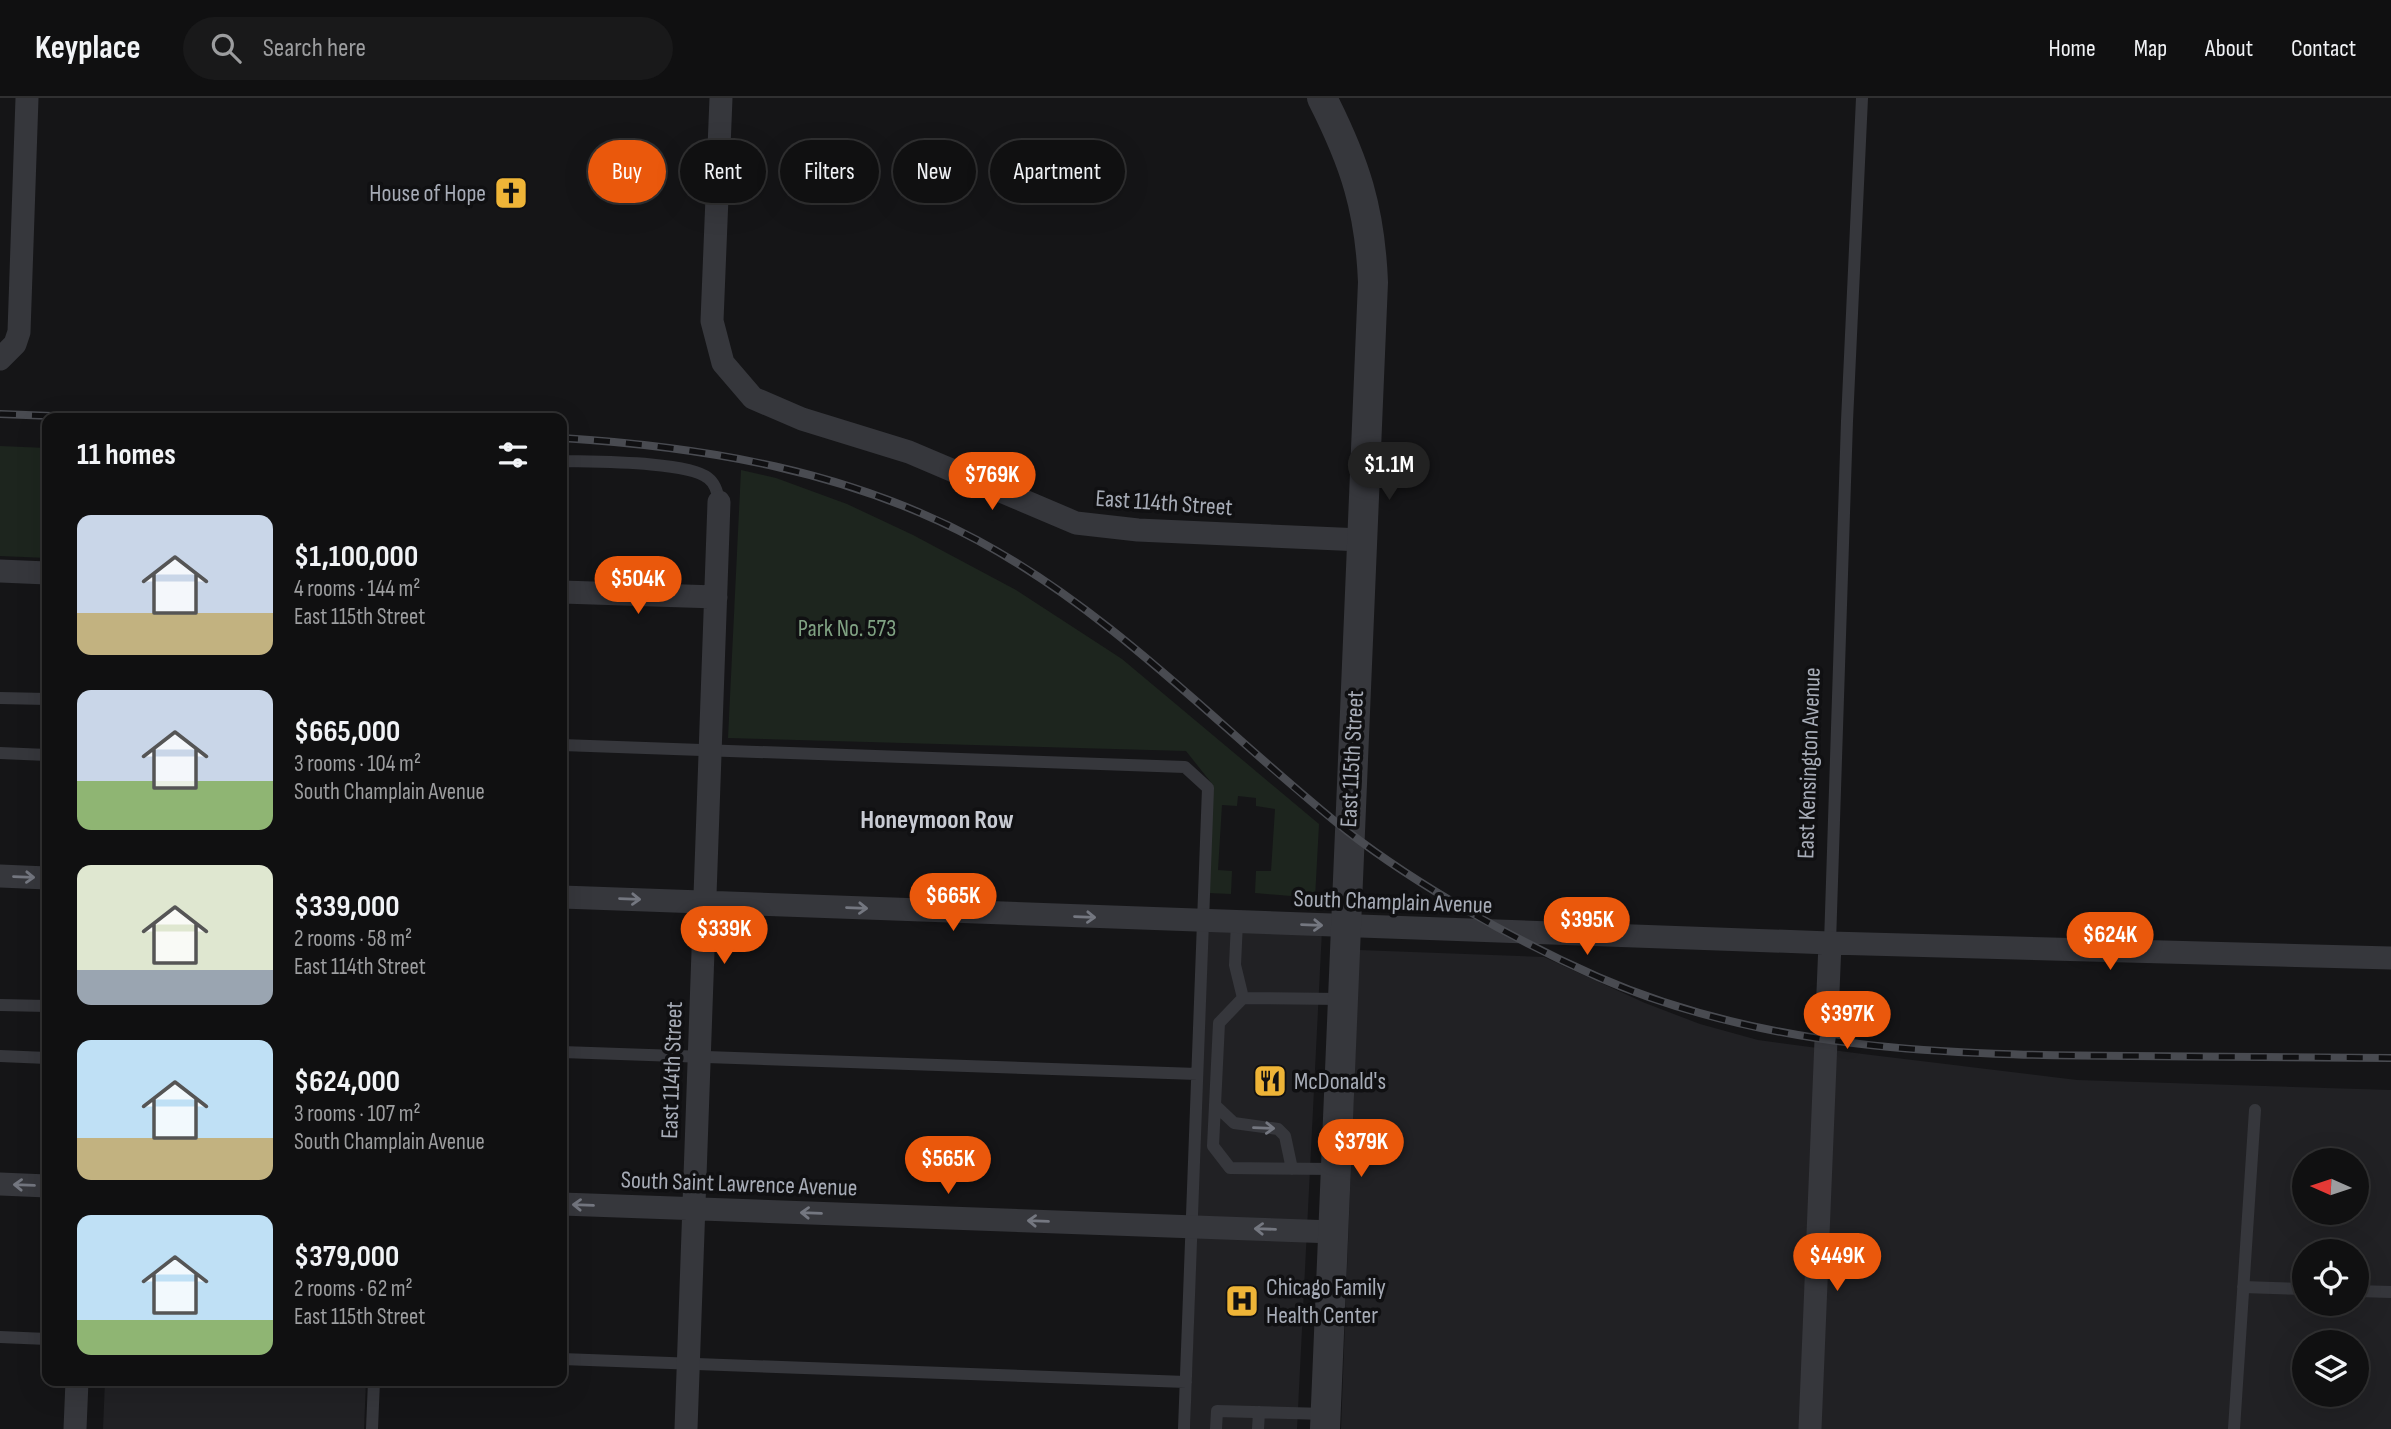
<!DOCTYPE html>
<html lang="en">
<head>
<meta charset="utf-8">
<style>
	body { margin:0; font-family:"Sofia Sans Condensed",sans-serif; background:#19191a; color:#f1f3f6; height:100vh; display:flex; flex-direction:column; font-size:26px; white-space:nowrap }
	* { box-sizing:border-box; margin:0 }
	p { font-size:23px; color:#9c9d9f }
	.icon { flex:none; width:38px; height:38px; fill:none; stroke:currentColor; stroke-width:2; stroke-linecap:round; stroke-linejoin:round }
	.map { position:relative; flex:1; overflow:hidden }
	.details { position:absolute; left:42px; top:315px; width:525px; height:973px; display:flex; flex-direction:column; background:#101011; border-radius:14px; box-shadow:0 7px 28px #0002,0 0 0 2px #303031 }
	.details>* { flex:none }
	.top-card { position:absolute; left:588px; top:42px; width:665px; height:63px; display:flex; gap:14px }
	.needle { width:46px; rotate:273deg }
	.tools { position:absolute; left:2292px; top:1050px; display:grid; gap:14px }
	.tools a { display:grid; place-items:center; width:77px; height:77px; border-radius:50%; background:#101011; box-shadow:0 7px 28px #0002,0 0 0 2px #303031; font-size:35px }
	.price { position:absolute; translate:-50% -60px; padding:0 16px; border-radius:24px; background:#ea580c; color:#fff; font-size:23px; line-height:46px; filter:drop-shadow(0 2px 4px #0008) }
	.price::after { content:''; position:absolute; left:50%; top:42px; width:21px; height:16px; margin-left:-10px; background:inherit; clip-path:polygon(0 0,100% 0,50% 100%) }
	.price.on { background:#222; color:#fff }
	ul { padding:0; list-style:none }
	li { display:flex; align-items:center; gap:21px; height:175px; padding:0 35px }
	li span { display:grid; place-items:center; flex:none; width:196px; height:140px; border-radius:14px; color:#555 }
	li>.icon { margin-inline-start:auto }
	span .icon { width:84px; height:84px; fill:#fffc; stroke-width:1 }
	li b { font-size:30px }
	h2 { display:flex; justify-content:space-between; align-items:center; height:84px; padding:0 35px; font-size:30px }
	.pill { padding:0 24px; border-radius:32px; background:#101011; box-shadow:0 7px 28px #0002,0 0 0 2px #303031; font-size:24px; line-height:63px }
	.pill.on { background:#ea580c; color:#fff }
	header { display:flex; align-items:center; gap:42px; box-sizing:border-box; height:98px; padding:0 35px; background:#101011; border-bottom:2px solid #303031 }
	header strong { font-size:33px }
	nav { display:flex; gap:38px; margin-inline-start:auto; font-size:24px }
	.search { width:490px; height:63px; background:#19191a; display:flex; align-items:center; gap:18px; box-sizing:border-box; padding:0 24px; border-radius:38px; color:#9c9d9f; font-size:26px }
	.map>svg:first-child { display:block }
	.built { fill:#212124; fill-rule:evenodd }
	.green { fill:#1d251e }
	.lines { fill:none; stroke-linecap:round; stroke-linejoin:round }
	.service { stroke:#36373c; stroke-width:12 }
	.minor { stroke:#36373c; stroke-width:23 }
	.tertiary { stroke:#36373c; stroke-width:30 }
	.rail-casing { stroke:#494b51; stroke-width:8 }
	.rail { stroke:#101012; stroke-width:5; stroke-dasharray:16; stroke-linecap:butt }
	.oneway { stroke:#747780 }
	.labels { text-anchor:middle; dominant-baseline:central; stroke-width:7; stroke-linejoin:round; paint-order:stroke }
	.poi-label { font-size:24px; fill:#a7acb7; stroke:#101012; text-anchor:start }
	.street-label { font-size:24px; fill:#a7acb7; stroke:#101012 }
	.park-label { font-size:24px; fill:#7fa182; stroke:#101012 }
	.neighbourhood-label { font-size:26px; font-weight:bold; fill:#c8cbd3; stroke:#101012 }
</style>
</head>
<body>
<header>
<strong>Keyplace</strong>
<div class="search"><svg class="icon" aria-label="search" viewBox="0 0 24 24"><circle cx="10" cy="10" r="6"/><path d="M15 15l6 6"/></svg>Search here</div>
<nav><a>Home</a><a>Map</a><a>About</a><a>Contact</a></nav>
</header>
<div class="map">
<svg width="2391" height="1331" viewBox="0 0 2391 1331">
	<rect width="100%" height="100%" fill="#151517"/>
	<path class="built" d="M1207,828L1322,832L1297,1331H1190Z
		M1359,852L1544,859L1645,905L1700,926L1758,942L1855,955L2077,982L2391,992V1331H1341ZM2305,1062H2357V1115H2305ZM2305,1153H2357V1206H2305ZM2305,1244H2357V1297H2305Z
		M105,1283H366L364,1331H103Z"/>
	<path class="green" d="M0,348L47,350V460L0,458Z
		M741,372L776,380L847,406L913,437L1016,492L1122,561L1319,726L1315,800L1255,795L1256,773H1271L1275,711L1256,708V700L1238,698L1237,708L1222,707L1218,772L1232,773L1231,796L1208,795L1213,687L1186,653L728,640Z"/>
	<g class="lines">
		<path class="service" d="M562,363C592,364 687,363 708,380C716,386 718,395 719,404
			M0,600L47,601
			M562,647L1185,669L1208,690L1184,1331
			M0,655L47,657
			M1237,824L1235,867L1243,900
			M1830,845L1847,323L1862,0
			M0,907L47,908
			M562,954L1197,976
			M0,958L47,960
			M1215,1007L1234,1025L1278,1031L1285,1038L1292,1071
			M1336,1071L1230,1070L1213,1048L1219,925L1243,900L1342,901
			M2243,1189L2305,1191
			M2357,1193L2391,1194
			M0,1239L47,1241
			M562,1261L1186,1284
			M372,1331L374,1283
			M1216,1331L1217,1313L1326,1316
			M1258,1331L1259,1314
			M2234,1331L2255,1012"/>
		<path class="minor" d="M721,0L712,223L723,265L753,300L802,321L909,354L1076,425L1138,432L1362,442
			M0,261L15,246L19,234L27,0
			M0,473L47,475
			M562,494L716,499
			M0,778L47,780
			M562,799L1830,845L2391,860
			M0,1086L47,1088
			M562,1106L1334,1134
			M75,1331L77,1283
			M686,1331L719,404
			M1810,1331L1830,845"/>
		<path class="tertiary" d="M1322,0C1355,65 1370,111 1373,184L1325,1331"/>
		<defs>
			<path id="rail" d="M0,316L105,320
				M562,340C707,349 848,373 977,442C1117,517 1224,635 1347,733C1418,788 1516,843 1598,879C1767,953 1949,957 2130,958C2217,959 2304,959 2391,960"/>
		</defs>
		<use href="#rail" class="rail-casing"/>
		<use href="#rail" class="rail"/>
	</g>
	<defs><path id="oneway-shaft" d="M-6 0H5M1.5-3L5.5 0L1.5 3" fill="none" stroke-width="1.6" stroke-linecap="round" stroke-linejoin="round" transform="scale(1.75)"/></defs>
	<g class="oneway">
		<use href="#oneway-shaft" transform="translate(24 779) rotate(2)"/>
		<use href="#oneway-shaft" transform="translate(630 801) rotate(2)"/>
		<use href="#oneway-shaft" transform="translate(857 810) rotate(2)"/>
		<use href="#oneway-shaft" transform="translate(1085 819) rotate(2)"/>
		<use href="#oneway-shaft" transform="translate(1312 827) rotate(2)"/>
		<use href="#oneway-shaft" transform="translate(1264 1030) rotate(2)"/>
		<use href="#oneway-shaft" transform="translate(24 1087) rotate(-178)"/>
		<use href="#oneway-shaft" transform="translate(583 1107) rotate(-178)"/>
		<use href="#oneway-shaft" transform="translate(811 1115) rotate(-178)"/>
		<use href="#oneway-shaft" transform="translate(1038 1123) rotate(-178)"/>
		<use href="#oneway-shaft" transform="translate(1265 1131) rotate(-178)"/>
	</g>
	<defs>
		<symbol id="church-square" viewBox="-11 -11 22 22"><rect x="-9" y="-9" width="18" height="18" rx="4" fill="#eeb437" stroke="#101012"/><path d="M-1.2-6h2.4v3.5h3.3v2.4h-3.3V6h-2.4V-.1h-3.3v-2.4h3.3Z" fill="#111"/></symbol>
		<symbol id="restaurant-square" viewBox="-11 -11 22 22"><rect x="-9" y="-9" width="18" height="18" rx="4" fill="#eeb437" stroke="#101012"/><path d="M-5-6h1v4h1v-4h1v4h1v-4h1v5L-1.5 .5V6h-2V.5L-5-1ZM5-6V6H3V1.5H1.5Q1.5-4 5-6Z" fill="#111"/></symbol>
		<symbol id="hospital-square" viewBox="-11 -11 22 22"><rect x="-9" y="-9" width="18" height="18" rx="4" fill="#eeb437" stroke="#101012"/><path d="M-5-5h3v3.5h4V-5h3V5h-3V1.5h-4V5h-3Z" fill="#111"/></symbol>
	</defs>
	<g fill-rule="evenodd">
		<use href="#church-square" x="492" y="76" width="38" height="38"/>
		<use href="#restaurant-square" x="1251" y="964" width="38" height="38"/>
		<use href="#hospital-square" x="1223" y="1184" width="38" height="38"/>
	</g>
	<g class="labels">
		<g class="poi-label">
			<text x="486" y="95" text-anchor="end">House of Hope</text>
			<text x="1294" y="983">McDonald's</text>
			<text x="1266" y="1189">Chicago Family<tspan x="1266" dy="28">Health Center</tspan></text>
		</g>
		<g class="street-label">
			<text transform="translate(1164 405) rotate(4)">East 114th Street</text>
			<text transform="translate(1352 661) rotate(-87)">East 115th Street</text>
			<text transform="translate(1809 665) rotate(-88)">East Kensington Avenue</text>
			<text transform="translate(1393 804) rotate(2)">South Champlain Avenue</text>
			<text transform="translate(672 972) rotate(-88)">East 114th Street</text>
			<text transform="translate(739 1086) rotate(2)">South Saint Lawrence Avenue</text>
		</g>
		<g class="park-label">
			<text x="847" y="530">Park No. 573</text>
		</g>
		<g class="neighbourhood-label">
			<text x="937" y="722">Honeymoon Row</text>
		</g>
	</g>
</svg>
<div class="tools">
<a><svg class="needle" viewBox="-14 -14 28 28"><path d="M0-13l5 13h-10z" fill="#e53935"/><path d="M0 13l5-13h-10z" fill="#9c9d9f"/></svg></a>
<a><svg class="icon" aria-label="locate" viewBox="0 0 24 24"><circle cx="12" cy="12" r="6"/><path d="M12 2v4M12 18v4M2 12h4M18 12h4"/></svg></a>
<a><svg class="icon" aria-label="layers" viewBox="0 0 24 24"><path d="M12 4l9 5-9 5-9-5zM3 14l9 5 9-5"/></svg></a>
</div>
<b class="price on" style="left:1389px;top:404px">$1.1M</b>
<b class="price" style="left:992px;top:414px">$769K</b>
<b class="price" style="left:638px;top:518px">$504K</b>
<b class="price" style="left:953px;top:835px">$665K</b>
<b class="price" style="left:1587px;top:859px">$395K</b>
<b class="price" style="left:724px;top:868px">$339K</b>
<b class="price" style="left:2110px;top:874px">$624K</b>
<b class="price" style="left:1847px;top:953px">$397K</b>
<b class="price" style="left:1361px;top:1081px">$379K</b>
<b class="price" style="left:948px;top:1098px">$565K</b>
<b class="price" style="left:1837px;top:1195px">$449K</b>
<div class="top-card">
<a class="pill on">Buy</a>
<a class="pill">Rent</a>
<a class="pill">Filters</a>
<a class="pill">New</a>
<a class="pill">Apartment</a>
</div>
<section class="details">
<h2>11 homes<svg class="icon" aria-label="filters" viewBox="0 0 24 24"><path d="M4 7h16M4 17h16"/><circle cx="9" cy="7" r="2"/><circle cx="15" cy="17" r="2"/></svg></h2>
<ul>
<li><span style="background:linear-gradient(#c9d6e8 70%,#c2b280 0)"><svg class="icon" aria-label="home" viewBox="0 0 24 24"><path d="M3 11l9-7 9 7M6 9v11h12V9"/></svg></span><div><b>$1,100,000</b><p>4 rooms · 144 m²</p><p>East 115th Street</p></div></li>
<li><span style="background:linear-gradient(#c9d6e8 65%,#8fb573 0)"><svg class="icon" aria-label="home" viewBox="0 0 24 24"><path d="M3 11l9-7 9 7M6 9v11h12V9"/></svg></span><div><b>$665,000</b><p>3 rooms · 104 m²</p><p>South Champlain Avenue</p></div></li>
<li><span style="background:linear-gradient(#dfe7d0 75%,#9aa5b1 0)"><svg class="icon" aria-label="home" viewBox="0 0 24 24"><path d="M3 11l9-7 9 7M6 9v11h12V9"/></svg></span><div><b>$339,000</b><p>2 rooms · 58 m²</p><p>East 114th Street</p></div></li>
<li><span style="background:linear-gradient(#bfe0f5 70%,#c2b280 0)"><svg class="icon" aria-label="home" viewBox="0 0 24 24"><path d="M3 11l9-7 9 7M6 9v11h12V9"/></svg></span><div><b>$624,000</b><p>3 rooms · 107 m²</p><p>South Champlain Avenue</p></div></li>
<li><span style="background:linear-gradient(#bfe0f5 75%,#8fb573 0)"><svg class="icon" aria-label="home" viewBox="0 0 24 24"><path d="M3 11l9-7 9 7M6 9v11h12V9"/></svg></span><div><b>$379,000</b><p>2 rooms · 62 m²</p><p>East 115th Street</p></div></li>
</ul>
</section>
</div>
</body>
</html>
